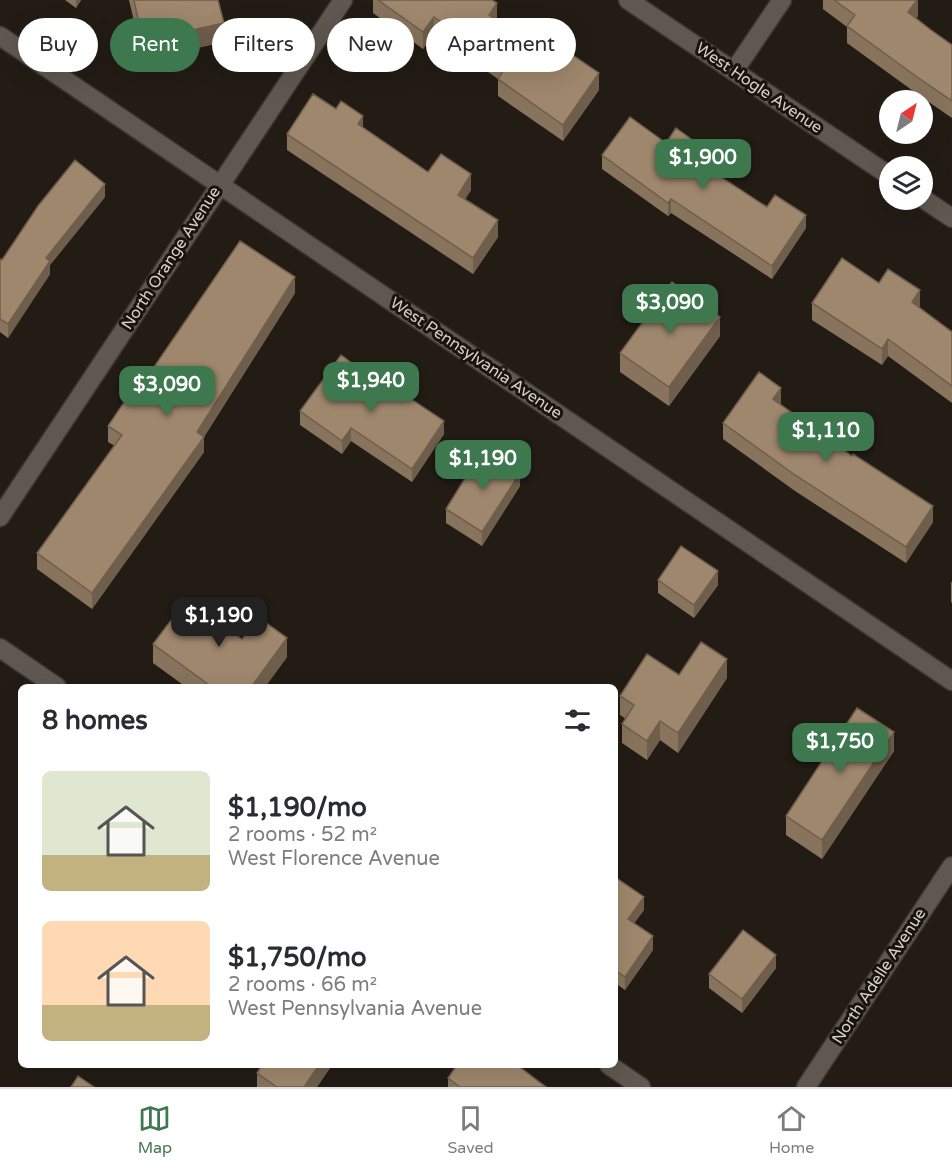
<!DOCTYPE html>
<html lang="en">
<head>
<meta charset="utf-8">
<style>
	body { margin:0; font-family:"Varela Round",sans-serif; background:#f7f7f7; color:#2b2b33; height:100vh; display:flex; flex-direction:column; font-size:22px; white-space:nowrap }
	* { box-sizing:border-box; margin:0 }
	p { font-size:20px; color:#7c7c81 }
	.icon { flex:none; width:33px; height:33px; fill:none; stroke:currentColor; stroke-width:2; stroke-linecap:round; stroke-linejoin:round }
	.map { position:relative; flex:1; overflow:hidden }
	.details { position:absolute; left:18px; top:684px; width:600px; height:384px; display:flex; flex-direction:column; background:#fff; border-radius:9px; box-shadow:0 6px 24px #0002 }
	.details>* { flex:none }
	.banner { position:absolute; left:18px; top:18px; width:600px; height:54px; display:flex; gap:12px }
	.needle { width:39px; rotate:35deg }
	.controls { position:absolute; left:879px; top:90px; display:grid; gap:12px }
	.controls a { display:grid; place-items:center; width:54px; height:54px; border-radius:50%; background:#fff; box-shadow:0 6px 24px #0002; font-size:30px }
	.price { position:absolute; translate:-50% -51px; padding:0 14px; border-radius:12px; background:#3d784f; color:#fff; font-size:20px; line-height:39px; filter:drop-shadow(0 2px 3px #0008) }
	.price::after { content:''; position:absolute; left:50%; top:36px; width:18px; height:14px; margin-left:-9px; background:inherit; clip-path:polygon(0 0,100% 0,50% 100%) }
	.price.active { background:#222; color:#fff }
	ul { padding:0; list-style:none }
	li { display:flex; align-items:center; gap:18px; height:150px; padding:0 24px }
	li span { display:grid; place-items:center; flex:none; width:168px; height:120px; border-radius:9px; color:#555 }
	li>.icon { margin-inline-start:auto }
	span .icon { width:72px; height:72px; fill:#fffc; stroke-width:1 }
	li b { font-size:26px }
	h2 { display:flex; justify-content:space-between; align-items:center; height:72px; padding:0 24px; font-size:26px }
	.pill { padding:0 21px; border-radius:27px; background:#fff; box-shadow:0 6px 24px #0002; font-size:21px; line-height:54px }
	.pill.active { background:#3d784f; color:#fff }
	.menu { display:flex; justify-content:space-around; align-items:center; height:84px; border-top:2px solid #e1e1e2; background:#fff; font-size:16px; color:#7c7c81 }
	.menu a { display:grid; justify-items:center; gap:3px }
	.menu .active { color:#3d784f }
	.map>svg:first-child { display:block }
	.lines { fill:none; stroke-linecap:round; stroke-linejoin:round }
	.street-casing { stroke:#3b3733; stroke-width:21 }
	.secondary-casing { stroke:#3b3733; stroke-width:21 }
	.street { stroke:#5f5850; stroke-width:18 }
	.secondary { stroke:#5f5850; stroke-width:18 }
	.wall { fill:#88745d }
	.shaded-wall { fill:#6f5e4c }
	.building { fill:#9e876c; stroke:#6f5e4c; stroke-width:1.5 }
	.labels { text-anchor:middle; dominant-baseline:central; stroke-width:6; stroke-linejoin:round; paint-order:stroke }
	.street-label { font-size:16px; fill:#d5d1cc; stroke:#19130c }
</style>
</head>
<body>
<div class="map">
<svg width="952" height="1087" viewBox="0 0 952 1087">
	<rect width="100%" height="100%" fill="#221c15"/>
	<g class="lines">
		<defs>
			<path id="street" d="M628,0L890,176
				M734,71L782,0
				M922,198L952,218
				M0,648L57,687
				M609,1065L641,1087
				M806,1087L952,866"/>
			<path id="secondary" d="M0,36L952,681
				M0,517L343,0"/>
		</defs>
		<use href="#street" class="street-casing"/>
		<use href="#secondary" class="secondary-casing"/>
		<use href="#street" class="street"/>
		<use href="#secondary" class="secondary"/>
	</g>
	<path class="wall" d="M65,0H81L76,8Z
		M129,0H218L224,42L143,60Z
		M373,0H492L497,20L599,90L563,141L498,96V79L434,34L423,49L373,13Z
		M823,0H918V16L916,18L931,30L952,45V118L920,96L847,43V27L823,9Z
		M363,128L428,172L471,190L465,199L498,237L473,274L287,150V134Z
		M666,143L706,163L704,166L767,207L806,228L772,279L671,213L668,216L602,169V155Z
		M105,197L50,265V274L8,338L0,332V259L2,260Z
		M879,283L920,307V308L952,332V403L888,356L882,365L812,320V303Z
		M295,293L204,437V452L92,609L37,569V553L115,446L108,442V426L137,392Z
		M720,336L669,406L620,372V353Z
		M781,405L933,522L906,563L795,491L723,439V423Z
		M300,411L444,434L412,482L351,441L342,454L300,425Z
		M520,486L482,546L446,523V509Z
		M658,580L718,585L694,618L658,593Z
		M952,581V603L951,602V583Z
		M242,639L287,657L265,687H186L153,663V644Z
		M679,675L727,678L678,753L660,740L647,760L622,743V724L626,719L620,715V696Z
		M894,751L822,859L786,835V816Z
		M615,877L644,910L634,923L653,950L625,990L615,983Z
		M776,968L742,1013L709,988V974Z
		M262,1065H332L317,1087H257V1073Z
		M448,1078L546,1087H448Z"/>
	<path class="shaded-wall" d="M76,0H81L76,8Z
		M917,0H918V16L908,29V12Z
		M497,3V20L489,15Z
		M434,17V34L423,49V32Z
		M224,23V42L143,60V41Z
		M599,73V90L563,141V125Z
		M363,116V132L358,124Z
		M706,150V163L698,175V162Z
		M471,174V190L458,211V195Z
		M105,184V197L50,265V274L8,338V324L46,258Z
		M671,199V213L668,216V203Z
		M806,215V228L772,279V266Z
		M498,220V237L473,274V258Z
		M295,277V293L200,443L204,437V452L92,609V593L197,432Z
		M920,290V307L912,319V302Z
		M720,317V336L669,406V387Z
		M888,339V356L882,365V349Z
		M781,388V405L773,399Z
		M444,421V434L412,482V469Z
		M351,428V441L342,454V441Z
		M520,473V486L482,546V532Z
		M933,506V522L906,563V547Z
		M718,571V585L694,618V605Z
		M287,638V657L265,687H251Z
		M727,659V678L678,753V733Z
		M660,721V740L647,760V741Z
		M894,732V751L822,859V840Z
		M644,897V910L628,932V919Z
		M653,936V950L625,990V977Z
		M776,955V968L742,1013V999Z
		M319,1065H332L317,1087H304Z"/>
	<path class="building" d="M134,0H218L224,23L143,41Z
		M378,0H492L497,3L489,15L562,65L571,54L599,73L563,125L498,79L505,68L434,17L423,32Z
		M834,0H917L908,12L931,30L952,45V101L920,79L847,26L855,15Z
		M313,94L336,109L341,101L363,116L358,124L428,172L441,154L471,174L458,195L498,220L473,258L287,134Z
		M630,117L666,143L676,128L706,150L698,162L767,207L775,195L806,215L772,266L671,199L668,203L602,155Z
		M75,160L105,184L46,258L50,261L8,324L0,319V259L2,260L38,206Z
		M240,241L295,277L197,432L204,437L92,593L37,553L122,435L108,426L133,389L137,392Z
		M842,258L879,283L888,269L920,290L912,302L952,332V386L888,339L882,349L812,303Z
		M672,282L720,317L669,387L620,353Z
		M341,355L402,400L405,395L444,421L412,469L351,428L342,441L300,411Z
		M759,372L781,388L773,399L852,456L853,454L933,506L906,547L795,475L723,423Z
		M483,449L520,473L482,532L446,509Z
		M681,546L718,571L694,605L658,580Z
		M187,599L242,639L258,617L287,638L251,687H212L153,644Z
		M701,642L727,659L678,733L660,721L647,741L622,724L634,705L620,696L647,654L679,675Z
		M857,708L894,732L822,840L786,816Z
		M615,877L644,897L628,919L653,936L625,977L615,970Z
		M743,930L776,955L742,999L709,974Z
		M262,1065H319L304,1087H277L257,1073Z
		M457,1065H517L546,1087H460L448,1078Z
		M78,1076L94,1087H71Z"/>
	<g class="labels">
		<g class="street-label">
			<text transform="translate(759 88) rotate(34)">West Hogle Avenue</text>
			<text transform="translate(171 258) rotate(-57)">North Orange Avenue</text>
			<text transform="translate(476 358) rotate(34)">West Pennsylvania Avenue</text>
			<text transform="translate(879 976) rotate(-57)">North Adelle Avenue</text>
		</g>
	</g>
</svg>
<div class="controls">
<a><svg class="needle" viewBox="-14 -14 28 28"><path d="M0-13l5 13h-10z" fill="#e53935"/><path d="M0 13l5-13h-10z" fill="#7c7c81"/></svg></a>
<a><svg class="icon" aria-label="layers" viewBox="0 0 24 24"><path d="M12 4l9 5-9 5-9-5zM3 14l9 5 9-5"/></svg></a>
</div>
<b class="price" style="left:703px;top:190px">$1,900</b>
<b class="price" style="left:670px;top:335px">$3,090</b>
<b class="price" style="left:371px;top:413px">$1,940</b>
<b class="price" style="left:167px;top:417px">$3,090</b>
<b class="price" style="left:826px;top:463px">$1,110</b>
<b class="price" style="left:483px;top:491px">$1,190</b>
<b class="price active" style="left:219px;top:648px">$1,190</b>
<b class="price" style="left:840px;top:774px">$1,750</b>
<div class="banner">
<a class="pill">Buy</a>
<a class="pill active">Rent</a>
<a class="pill">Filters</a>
<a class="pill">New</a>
<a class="pill">Apartment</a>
</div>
<section class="details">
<h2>8 homes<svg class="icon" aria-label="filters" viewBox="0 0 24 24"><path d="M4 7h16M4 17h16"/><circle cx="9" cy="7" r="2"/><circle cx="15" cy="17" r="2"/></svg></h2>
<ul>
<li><span style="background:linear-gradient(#dfe7d0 70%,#c2b280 0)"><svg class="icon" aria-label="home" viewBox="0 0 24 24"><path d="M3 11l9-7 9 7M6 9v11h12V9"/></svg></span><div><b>$1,190/mo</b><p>2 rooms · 52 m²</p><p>West Florence Avenue</p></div></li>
<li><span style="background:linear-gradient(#ffd9b3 70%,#c2b280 0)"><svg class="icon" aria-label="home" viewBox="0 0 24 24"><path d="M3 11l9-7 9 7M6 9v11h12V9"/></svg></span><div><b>$1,750/mo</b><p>2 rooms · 66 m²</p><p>West Pennsylvania Avenue</p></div></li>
</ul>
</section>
</div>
<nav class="menu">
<a class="active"><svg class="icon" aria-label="map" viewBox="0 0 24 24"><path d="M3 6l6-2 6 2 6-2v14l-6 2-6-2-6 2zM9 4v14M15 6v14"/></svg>Map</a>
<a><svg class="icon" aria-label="saved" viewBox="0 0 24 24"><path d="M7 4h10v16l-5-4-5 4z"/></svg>Saved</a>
<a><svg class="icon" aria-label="home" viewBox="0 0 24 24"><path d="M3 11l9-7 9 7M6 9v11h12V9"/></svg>Home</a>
</nav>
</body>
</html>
